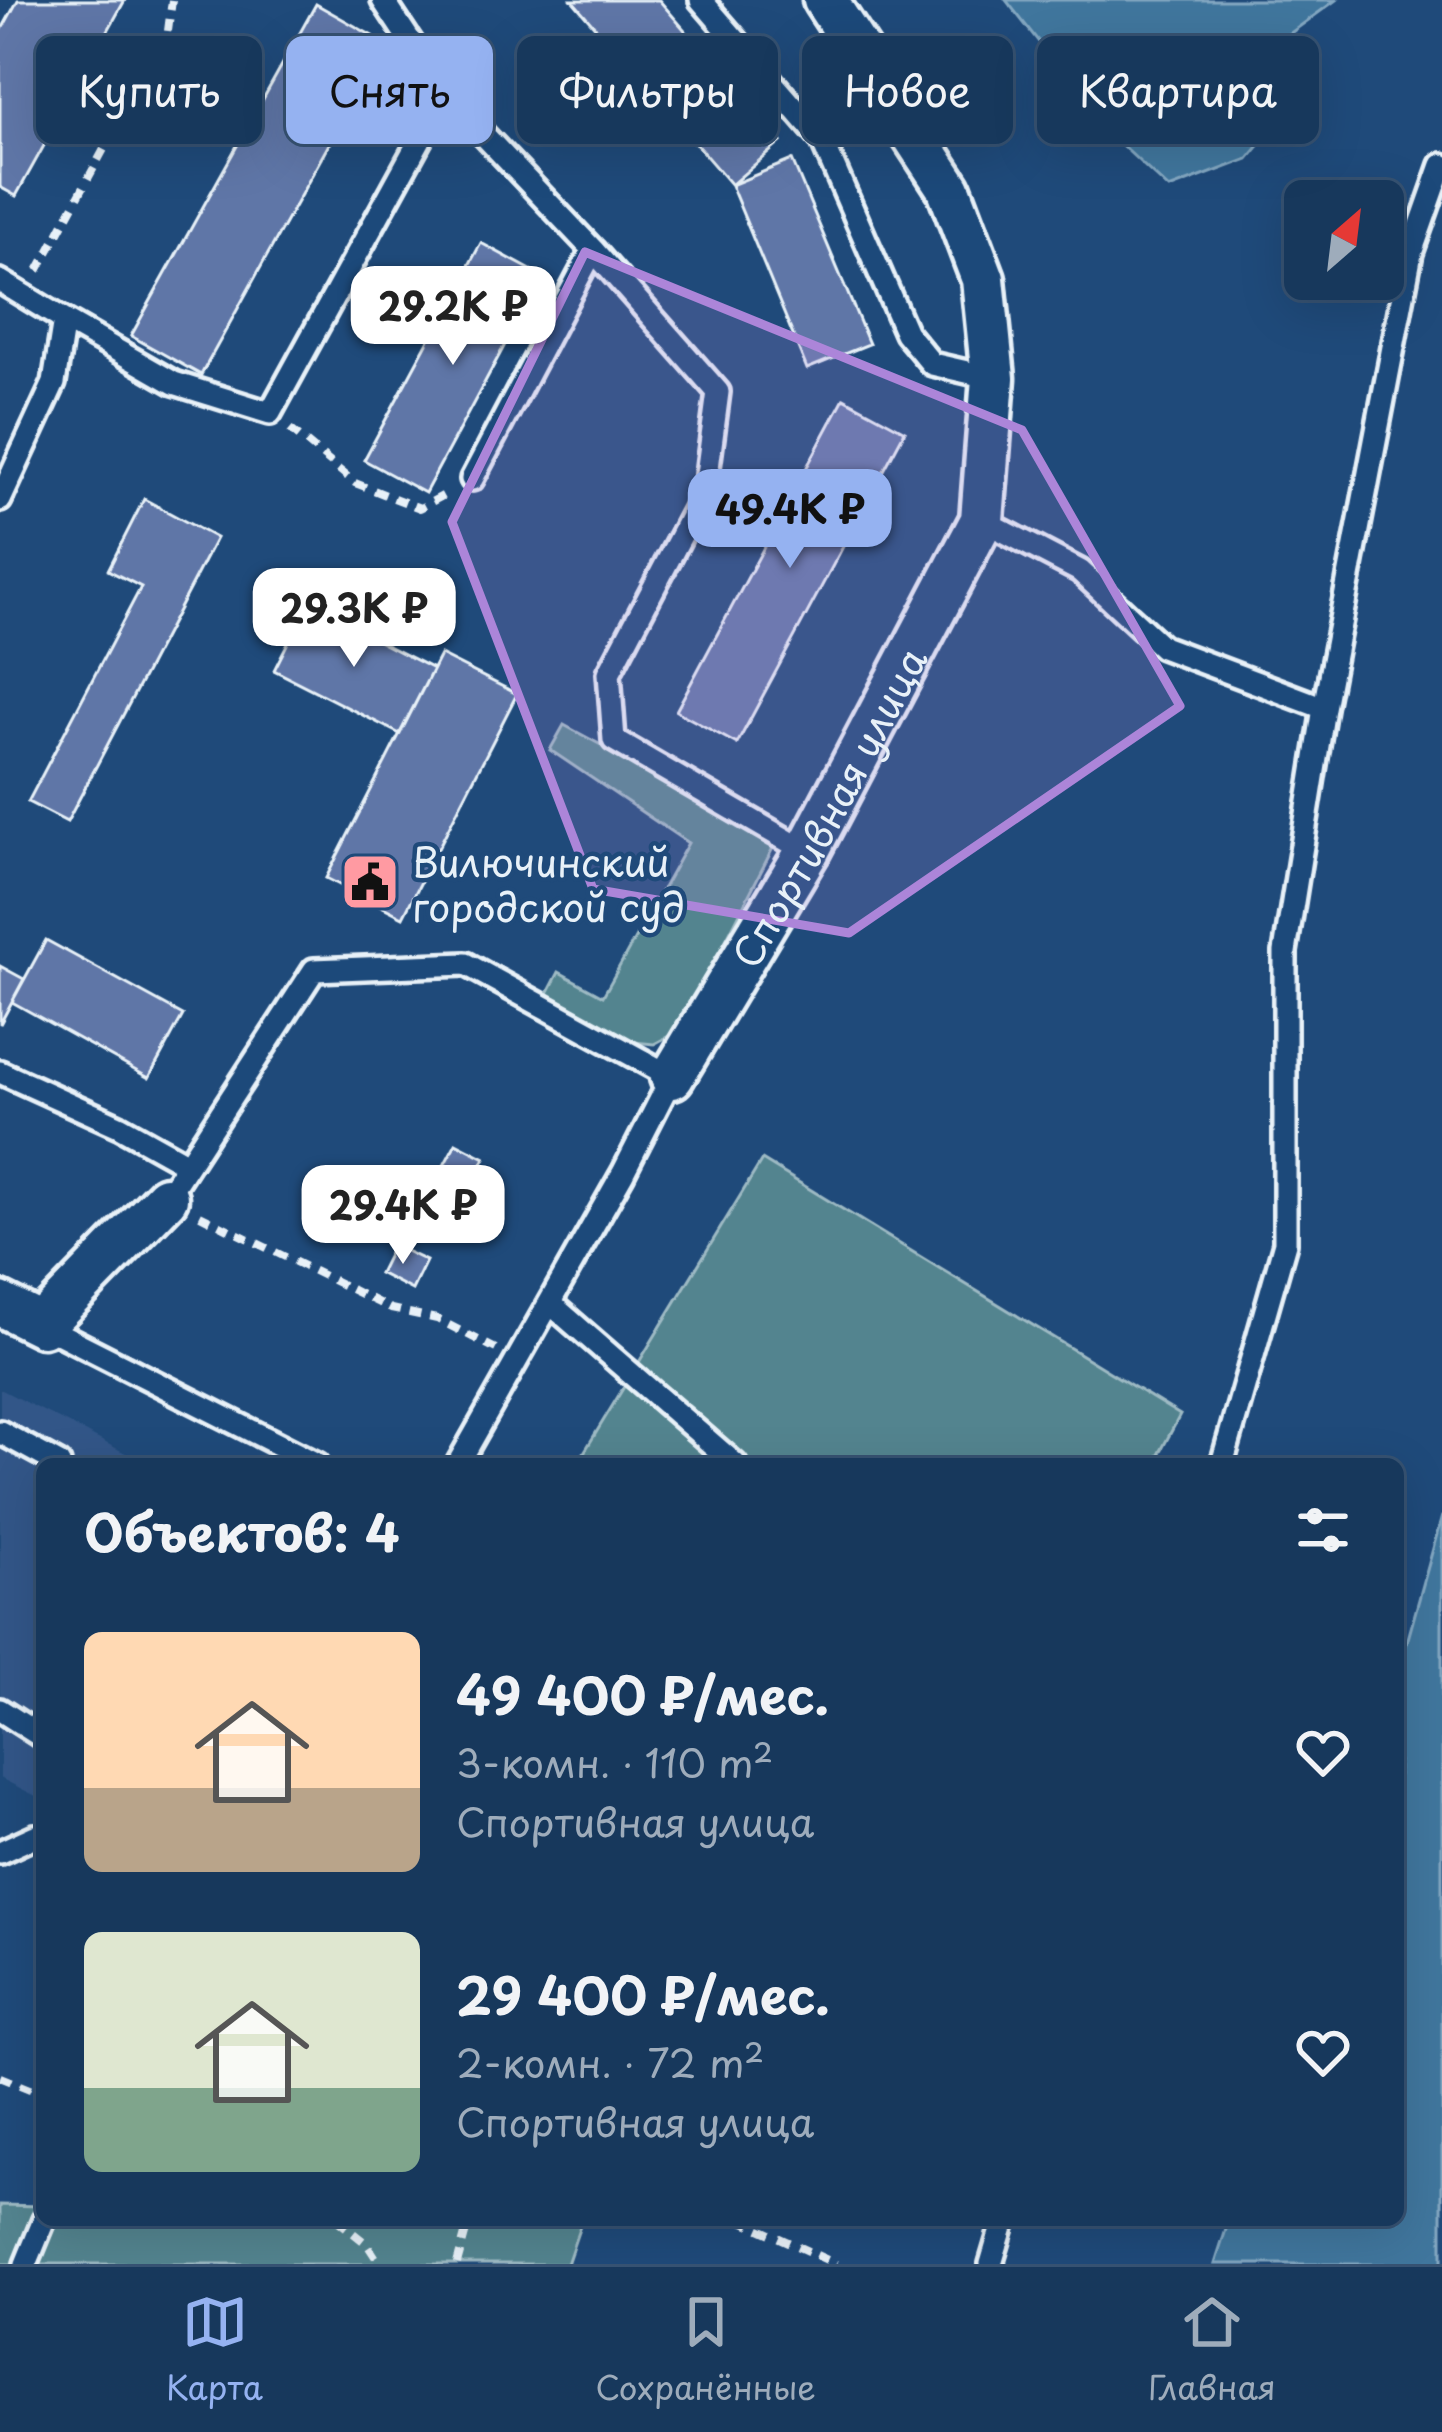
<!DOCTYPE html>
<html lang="ru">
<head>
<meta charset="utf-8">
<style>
	body { margin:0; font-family:"Playpen Sans",sans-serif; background:#203f62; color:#f1f3f6; height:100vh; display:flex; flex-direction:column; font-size:45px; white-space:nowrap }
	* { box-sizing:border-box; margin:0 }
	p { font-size:39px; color:#9eacbb }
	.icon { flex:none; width:66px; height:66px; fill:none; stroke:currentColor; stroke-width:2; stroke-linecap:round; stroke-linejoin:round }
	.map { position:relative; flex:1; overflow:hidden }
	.details { position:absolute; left:36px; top:1458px; width:1368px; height:768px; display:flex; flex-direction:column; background:#17385c; border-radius:18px; box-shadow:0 12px 48px #0002,0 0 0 3px #365272 }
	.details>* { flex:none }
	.top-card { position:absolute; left:36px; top:36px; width:1371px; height:108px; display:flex; gap:24px }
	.needle { width:78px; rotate:28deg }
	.buttons { position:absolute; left:1284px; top:180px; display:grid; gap:24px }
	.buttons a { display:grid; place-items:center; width:120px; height:120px; border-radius:18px; background:#17385c; box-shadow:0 12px 48px #0002,0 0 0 3px #365272; font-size:60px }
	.price { position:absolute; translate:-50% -102px; padding:0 27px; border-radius:24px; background:#fff; color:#222; font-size:39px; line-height:78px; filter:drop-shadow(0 3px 6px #0008) }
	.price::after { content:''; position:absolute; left:50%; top:72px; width:36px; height:27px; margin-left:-18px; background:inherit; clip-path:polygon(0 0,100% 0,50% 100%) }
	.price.current { background:#95b2f1; color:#111 }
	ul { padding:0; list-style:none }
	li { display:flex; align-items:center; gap:36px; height:300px; padding:0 48px }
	li span { display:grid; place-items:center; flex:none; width:336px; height:240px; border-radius:18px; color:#555 }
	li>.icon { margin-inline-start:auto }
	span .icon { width:144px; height:144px; fill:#fffc; stroke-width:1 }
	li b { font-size:51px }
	h2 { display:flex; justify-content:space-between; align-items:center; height:144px; padding:0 48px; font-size:51px }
	.tag { padding:0 42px; border-radius:18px; background:#17385c; box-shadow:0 12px 48px #0002,0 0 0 3px #365272; font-size:42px; line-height:108px }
	.tag.current { background:#95b2f1; color:#111 }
	.tabs { display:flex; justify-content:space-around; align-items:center; height:168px; border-top:3px solid #365272; background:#17385c; font-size:33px; color:#9eacbb }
	.tabs a { display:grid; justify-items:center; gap:6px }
	.tabs .current { color:#95b2f1 }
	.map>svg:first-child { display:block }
	.built { fill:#325788 }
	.green { fill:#53848f; stroke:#9ebac4; stroke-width:3 }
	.water { fill:#40769d; stroke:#83a7c1; stroke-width:3 }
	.building { fill:#5f76a7; stroke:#e8f1f8; stroke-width:3 }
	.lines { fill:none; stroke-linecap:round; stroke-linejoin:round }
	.lane-casing { stroke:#e8f1f8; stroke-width:30 }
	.street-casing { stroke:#e8f1f8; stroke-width:51 }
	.path { stroke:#e8f1f8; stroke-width:8; stroke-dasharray:12 9; stroke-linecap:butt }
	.lane { stroke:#1f4a7a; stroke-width:21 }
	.street { stroke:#1f4a7a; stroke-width:42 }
	.marked { fill:#ac85d9; fill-opacity:0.2; stroke:#ac85d9; stroke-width:9; stroke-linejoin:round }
	.labels { text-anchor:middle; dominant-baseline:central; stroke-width:9; stroke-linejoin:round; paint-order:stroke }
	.street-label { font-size:39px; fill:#e8f1f8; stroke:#1f4a7a }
	.poi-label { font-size:39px; fill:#e8f1f8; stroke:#1f4a7a; text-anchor:start }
</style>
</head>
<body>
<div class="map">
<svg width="1442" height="2264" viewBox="0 0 1442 2264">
	<rect width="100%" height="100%" fill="#1f4a7a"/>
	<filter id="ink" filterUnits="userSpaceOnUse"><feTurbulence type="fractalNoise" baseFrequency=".00833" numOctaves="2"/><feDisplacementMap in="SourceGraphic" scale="24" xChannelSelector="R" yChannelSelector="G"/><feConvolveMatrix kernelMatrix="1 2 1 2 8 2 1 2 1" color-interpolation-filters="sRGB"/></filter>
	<g filter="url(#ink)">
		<path class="built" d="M0,1389L147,1464H42V1799L0,1778Z"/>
		<path class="green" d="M564,725L777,840L680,1030L654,1044L634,1042L546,997L559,972L603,996L688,843L550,750Z
			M762,1160L1180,1415L1154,1464H577Z
			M0,2205L42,2206V2220H582L567,2264H0Z"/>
		<path class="water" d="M1006,0H1336L1281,40L1272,80L1277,124L1248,159L1169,189L1112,136Z
			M1442,1516V2264H1215L1229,2220H1398V1675Z"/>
		<path class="building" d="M18,0H125L16,196L0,187V33Z
			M572,0H659L781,142L731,185Z
			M316,4L385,43L201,375L131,336Z
			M792,160L869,344L807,369L731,185Z
			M481,243L542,276L425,493L364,460Z
			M844,398L905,431L737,744L676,711Z
			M144,499L216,538L67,822L28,802L141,587L108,570Z
			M307,605L433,669L400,734L274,670Z
			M440,655L517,694L403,917L326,878Z
			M46,940L183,1015L149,1078L12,1002Z
			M0,966L24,979L0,1024Z
			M456,1143L485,1158L456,1212L427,1197Z
			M393,1245L426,1261L412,1290L379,1273Z"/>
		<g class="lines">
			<defs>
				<path id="lane" d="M383,0L445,94L593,250L718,392L705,490L609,673L614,740L807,852
					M701,0L822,140L906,333L932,364L993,378
					M0,281L64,320L54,383L0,500
					M64,320L174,383L270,413L445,94
					M472,479L593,250
					M982,520L1080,571L1162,647L1324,708
					M0,1072L119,1126L187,1164
					M166,1198L314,970L466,964L672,1077L623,1173L458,1464
					M551,1304L735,1464
					M42,1325L317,1464
					M0,1432L59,1464
					M1222,1464L1285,1243V952L1324,708L1411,253L1442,165
					M0,1710L42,1737
					M0,1852L35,1836L42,1839
					M26,2264L44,2220
					M991,2264L1004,2220"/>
				<g id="street">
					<path id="s1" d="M672,1077L807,852L982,520L993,378L983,279L949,189L825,0"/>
					<path d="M0,1304L42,1325L166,1198"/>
				</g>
			</defs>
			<use href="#lane" class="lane-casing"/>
			<use href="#street" class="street-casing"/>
			<path class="path" d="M38,271L168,31L172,0
				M290,429L355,483L420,508L450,492
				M200,1215L391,1309L437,1319L496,1349
				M0,2077L42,2094
				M337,2220L367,2244L380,2264
				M740,2220L836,2264
				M457,2264L469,2220"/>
			<use href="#lane" class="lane"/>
			<use href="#street" class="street"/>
		</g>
	</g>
	<path class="marked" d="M585,252L1022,430L1180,706L849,933L593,889L452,522Z"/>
	<defs>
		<symbol id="civic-square" viewBox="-11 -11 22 22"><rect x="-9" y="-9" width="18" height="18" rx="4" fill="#ff9aa2" stroke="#1f4a7a"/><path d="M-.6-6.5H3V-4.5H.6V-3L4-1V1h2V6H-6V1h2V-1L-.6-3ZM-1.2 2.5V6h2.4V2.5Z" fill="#111"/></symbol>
	</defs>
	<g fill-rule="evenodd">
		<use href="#civic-square" x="337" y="849" width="66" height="66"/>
	</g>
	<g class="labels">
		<g class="street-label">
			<text stroke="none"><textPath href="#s1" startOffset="312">Спортивная улица</textPath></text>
		</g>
		<g class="poi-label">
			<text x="412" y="860">Вилючинский<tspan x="412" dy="45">городской суд</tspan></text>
		</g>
	</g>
</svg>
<div class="buttons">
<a><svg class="needle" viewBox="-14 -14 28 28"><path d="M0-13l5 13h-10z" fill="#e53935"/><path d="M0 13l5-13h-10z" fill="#9eacbb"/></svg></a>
</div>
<b class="price" style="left:453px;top:368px">29.2K ₽</b>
<b class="price current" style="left:790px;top:571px">49.4K ₽</b>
<b class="price" style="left:354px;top:670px">29.3K ₽</b>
<b class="price" style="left:403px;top:1267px">29.4K ₽</b>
<div class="top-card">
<a class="tag">Купить</a>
<a class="tag current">Снять</a>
<a class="tag">Фильтры</a>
<a class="tag">Новое</a>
<a class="tag">Квартира</a>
</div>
<section class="details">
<h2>Объектов: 4<svg class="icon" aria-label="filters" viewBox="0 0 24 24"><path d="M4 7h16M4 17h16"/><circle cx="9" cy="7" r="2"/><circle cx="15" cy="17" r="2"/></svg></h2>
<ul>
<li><span style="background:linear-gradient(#ffd9b3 65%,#b9a48a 0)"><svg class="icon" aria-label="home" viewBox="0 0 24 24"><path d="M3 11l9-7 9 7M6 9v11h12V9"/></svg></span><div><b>49 400 ₽/мес.</b><p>3-комн. · 110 m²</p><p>Спортивная улица</p></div><svg class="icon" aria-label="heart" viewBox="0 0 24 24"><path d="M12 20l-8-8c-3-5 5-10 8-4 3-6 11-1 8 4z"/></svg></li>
<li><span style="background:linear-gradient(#dfe7d0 65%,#7fa58c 0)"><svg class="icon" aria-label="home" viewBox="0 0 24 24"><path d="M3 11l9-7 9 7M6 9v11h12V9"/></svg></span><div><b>29 400 ₽/мес.</b><p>2-комн. · 72 m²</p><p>Спортивная улица</p></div><svg class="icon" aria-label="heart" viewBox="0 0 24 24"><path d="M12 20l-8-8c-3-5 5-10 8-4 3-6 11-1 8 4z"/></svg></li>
</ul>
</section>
</div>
<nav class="tabs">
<a class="current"><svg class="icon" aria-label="map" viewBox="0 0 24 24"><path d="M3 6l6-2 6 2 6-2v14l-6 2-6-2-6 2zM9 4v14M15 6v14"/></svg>Карта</a>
<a><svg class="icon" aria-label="saved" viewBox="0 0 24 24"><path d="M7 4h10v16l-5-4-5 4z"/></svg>Сохранённые</a>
<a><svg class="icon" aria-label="home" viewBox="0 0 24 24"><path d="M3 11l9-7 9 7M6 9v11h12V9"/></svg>Главная</a>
</nav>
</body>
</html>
